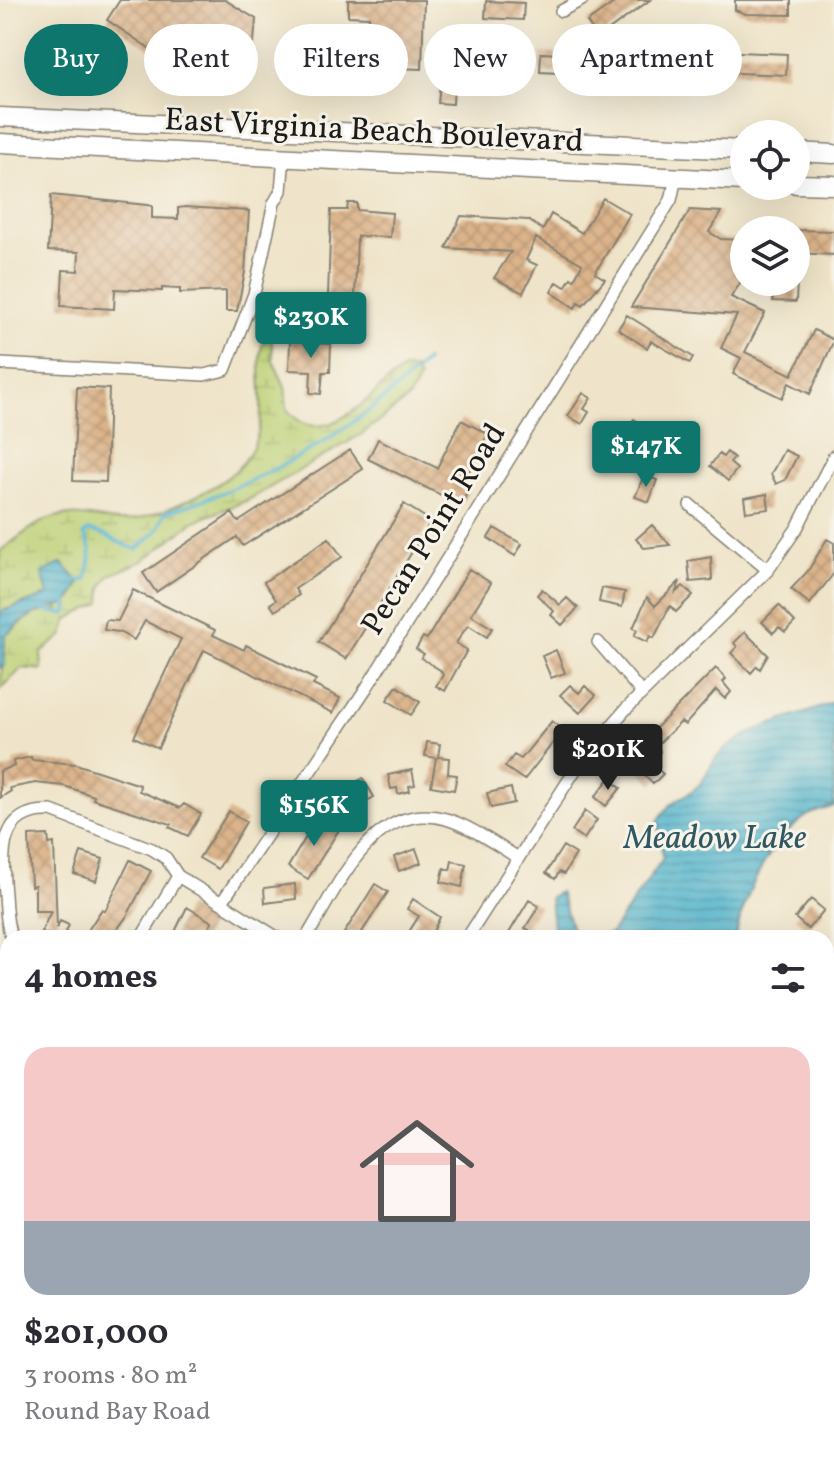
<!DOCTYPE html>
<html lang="en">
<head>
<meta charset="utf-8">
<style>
	body { margin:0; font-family:Vollkorn,serif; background:#f7f7f7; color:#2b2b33; height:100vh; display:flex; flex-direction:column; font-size:30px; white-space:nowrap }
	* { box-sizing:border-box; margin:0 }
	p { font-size:26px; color:#7c7c81 }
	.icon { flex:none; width:44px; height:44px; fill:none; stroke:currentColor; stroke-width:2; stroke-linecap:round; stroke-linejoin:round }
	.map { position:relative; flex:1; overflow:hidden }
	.sheet { position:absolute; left:0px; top:930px; width:834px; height:536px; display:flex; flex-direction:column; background:#fff; border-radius:24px 24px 0 0; box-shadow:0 8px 32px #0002 }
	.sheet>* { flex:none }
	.guide { position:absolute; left:24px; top:24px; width:786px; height:72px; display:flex; gap:16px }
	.fabs { position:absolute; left:730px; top:120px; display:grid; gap:16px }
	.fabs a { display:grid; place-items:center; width:80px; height:80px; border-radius:50%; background:#fff; box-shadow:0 8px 32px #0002; font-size:40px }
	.price { position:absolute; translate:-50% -68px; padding:0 18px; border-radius:8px; background:#0f766e; color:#fff; font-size:26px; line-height:52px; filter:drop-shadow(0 2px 4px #0008) }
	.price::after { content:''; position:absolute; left:50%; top:48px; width:24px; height:18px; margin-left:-12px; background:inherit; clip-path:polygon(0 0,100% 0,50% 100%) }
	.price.on { background:#222; color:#fff }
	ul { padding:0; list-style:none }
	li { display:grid; align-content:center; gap:16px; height:424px; padding:0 24px }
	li+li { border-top:2px solid #e1e1e2 }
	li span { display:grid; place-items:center; height:248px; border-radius:24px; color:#555 }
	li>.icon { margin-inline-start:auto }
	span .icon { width:144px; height:144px; fill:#fffc; stroke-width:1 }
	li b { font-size:34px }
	h2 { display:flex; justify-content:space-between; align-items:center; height:96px; padding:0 24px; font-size:34px }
	.chip { padding:0 28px; border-radius:36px; background:#fff; box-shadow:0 8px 32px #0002; font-size:28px; line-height:72px }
	.chip.on { background:#0f766e; color:#fff }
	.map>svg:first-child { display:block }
	.wetland { fill:url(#wetland-marsh); stroke:#6c7648; stroke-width:2 }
	.water { fill:url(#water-rules); stroke:#346774; stroke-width:2 }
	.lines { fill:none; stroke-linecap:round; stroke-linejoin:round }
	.stream { stroke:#4db2cc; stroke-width:4 }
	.building { fill:url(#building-cross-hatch) }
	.street-casing { stroke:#868072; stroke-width:14 }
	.primary-casing { stroke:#868072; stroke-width:21 }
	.street { stroke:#fff; stroke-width:11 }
	.primary { stroke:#fff; stroke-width:18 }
	.labels { text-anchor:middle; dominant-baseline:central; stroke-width:6; stroke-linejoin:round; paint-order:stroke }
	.street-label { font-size:32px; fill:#1c1c1c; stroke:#f7f3e8 }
	.water-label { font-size:34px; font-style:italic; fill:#305862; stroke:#f7f3e8 }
</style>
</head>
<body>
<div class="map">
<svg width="834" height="1466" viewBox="0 0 834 1466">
	<defs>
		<pattern id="wetland-marsh" width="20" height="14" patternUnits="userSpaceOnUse" patternTransform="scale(2)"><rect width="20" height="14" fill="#bcd074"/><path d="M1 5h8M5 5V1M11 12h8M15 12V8" fill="none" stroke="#a1b264"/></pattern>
		<pattern id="water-rules" width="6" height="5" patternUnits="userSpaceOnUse" patternTransform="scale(2)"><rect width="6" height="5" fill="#4db2cc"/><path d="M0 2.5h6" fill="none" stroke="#3f90a5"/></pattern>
		<pattern id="building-cross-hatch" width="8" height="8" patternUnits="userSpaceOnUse" patternTransform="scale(2)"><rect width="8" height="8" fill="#dcb48b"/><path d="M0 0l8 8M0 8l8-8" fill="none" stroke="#bc9a77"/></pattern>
	</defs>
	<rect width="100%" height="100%" fill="#f7f3e8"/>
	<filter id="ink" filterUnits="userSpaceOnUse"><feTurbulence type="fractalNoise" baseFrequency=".0125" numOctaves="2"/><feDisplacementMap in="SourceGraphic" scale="16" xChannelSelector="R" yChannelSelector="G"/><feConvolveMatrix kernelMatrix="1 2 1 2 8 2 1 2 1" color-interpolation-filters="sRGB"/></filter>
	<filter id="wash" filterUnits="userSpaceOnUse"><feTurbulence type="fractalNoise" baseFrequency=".006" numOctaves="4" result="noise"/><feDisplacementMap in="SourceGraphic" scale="32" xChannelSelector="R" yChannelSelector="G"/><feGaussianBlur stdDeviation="1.8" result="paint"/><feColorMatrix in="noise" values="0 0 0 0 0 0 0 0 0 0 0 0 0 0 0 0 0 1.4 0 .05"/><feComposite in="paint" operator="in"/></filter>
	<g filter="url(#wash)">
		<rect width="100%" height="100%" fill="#efe4c9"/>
		<path class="wetland" d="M271,333L273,361L285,386L287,409C324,458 376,386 403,369H414L419,379L408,399L362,434L248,500L193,522L143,561L110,575L102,587L101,603L68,619L63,635L41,653L42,670L22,668L0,690L5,636L35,613L59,610L48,595L0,612V551C14,541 30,527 46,520C69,510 95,519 118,521C145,523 213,491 234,472C287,424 241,355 271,333Z"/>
		<path class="water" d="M62,563L80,583C68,611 61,604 36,613C25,617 14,629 5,636V665L0,668V612L48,595L42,573Z
			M834,702V806C825,810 812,812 804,818C766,846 745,894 735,938H554L550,897L560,892L572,929L585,937L611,933L663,858L658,821C674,795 683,801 699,785C706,777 709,766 716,758C747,724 795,720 834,702Z
			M204,1458H359L358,1466H199Z"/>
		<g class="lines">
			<path class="stream" d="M74,581L86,580C91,561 94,552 84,534L88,531C106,531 119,546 137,549L158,530L165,513C262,483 354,433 426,361
				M44,611L66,614L68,606L63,600"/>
		</g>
		<g id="blocks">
			<path class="building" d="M120,0H225L256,19L254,41L237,72L212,90L107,20Z
				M348,0H424L422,69L369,67V58H378L379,28H370L369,17L348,16Z
				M618,0H650L598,38L587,22Z
				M735,0H791V15L746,14L735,10Z
				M486,1L524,3L523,20L485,18Z
				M445,39L472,40L471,67L455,66L453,104L438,103Z
				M716,51L787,54L786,75L716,72Z
				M541,53L578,55V74L540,72Z
				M51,195L147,205L152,206V218L178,219V208L185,207L249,211L245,272L237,311H226V291L180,293V289L162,288V291L115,289L114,309L61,306L63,270L78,271L79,252L48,251Z
				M603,198L630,214L595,273L605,279L583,305L578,302L575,308L551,292L557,282L565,287L571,278L574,280L582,264L536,238L526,260L537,265L523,293L494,278L511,252L446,248L461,216L528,220L543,230L551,214L582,233Z
				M348,203H357V210L392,213L390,237L357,236L355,298L328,296L331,210H347Z
				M690,210L721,212L709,232L721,239L744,240V277L731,297L765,313L745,352L792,375L814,330L834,340L810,394L789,383L782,398L733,374L741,358L721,348L737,315L631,307Z
				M796,230L834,231V255L796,253Z
				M774,282H797L796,302L773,301Z
				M627,315L693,357L690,363L651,341L647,348L618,329Z
				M298,336L312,337V343L331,344L330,372H323L321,394L310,393L311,371L289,370L290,340H298Z
				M77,387L109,389L106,482L73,481Z
				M583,393L591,398L584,409L589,412L582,424L568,416Z
				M634,419L644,426L620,464L610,457L615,451L610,448Z
				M461,420L488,434L464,481L471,485L461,505L368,459L378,439L437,468Z
				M686,444L687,450L695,449L698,463L674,467L673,446Z
				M350,450L363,469L243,546L237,537L156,592L143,573L232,513L238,522Z
				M784,450L797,456L785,480L776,484L771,474Z
				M727,452L734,458L730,463L737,469L728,481L710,466L719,454L723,457Z
				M644,475L657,480L649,502L635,497Z
				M767,494L769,509L746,512L744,498Z
				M404,504L431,521L346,659L319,642Z
				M652,525L670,545L644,548L636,539Z
				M494,528L522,544L515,556L488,538Z
				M329,538L342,557L295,589L299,595L275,611L270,604L276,600L264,582Z
				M827,539L834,543V573L810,604L791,589L808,571Z
				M711,557L712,580L690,582L688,561Z
				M469,569L491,583L471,615L492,628L487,637L468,625L456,643L467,650L445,691L436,686L443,675L440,670L421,658L424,654L416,649L423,637L427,639Z
				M680,581L676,592L683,586L693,595L676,612L670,606L654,638L650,636L647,642L634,636L637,630L633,628L647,597L655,606Z
				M602,588L625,592L622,607L599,602Z
				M542,589L560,605L567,598L578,608L562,625L551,615L554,611L537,595Z
				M133,590L215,630L213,635L244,650L246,645L316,680L313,685L340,698L333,713L204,650L158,748L134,737L181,639L145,621L134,640L119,632L104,630L106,620L118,621Z
				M779,605L795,622L785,632L779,627L773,633L762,622Z
				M745,632L768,655L760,669L757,666L751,673L731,653L737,647L734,643Z
				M556,650L565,673L551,678L542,656Z
				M716,668L726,679L723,682L731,692L725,699L716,690L685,725L681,722L658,744L660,752L650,762L663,774L653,784L637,768L643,762L632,752Z
				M570,685L579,693L585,686L596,695L580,713L560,695Z
				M397,686L420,702L411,715L387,700Z
				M552,721L563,730L524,780L505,767L514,755L521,759Z
				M427,742L440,744L438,757L449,758L448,774L457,775L454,790L431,786L436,758L425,756Z
				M31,757L32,760L76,764L140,785L139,791L180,808L184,804L201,814L188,836L169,827L171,824L93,799L94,796L64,786L35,783L10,788L11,791L0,798V771L14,766L13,761Z
				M412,770L415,785L409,786L410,791L398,794L397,788L391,789L388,775Z
				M363,778L374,797L355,808L344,789Z
				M609,779L621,788L606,806L595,797Z
				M511,788L514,803L491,808L487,793Z
				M229,811L246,822L218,869L199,858Z
				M585,811L597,820L584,839L572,831Z
				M330,818L342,825L308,879L288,867L309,832L312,834L318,823L324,827Z
				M48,835L49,844L54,843L57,928L60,921L69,925L63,938L41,933L51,911H35V885L31,886L29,836Z
				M563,846L576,854L564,874L559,872L555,879L546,873Z
				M416,849L421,863L399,871L394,857Z
				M81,852L103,859L96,881L74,874Z
				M130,860L151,871L127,916L111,938H83L102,909L105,911Z
				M452,861L466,864L462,887L441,882L444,868L450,870Z
				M295,884L296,899L265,903L264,888Z
				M375,884L388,892L362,932L372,938H341Z
				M413,899L440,917L430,938H405L419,916L407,909Z
				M811,899L824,910L808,929L795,918Z
				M529,900L539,906L525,928L529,930L524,938H506Z
				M187,907L212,922L204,937L172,938Z"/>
		</g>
	</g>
	<g filter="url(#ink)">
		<use href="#blocks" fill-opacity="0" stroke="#868072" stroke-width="2"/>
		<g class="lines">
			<defs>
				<path id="street" d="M561,11L582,0
					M0,364L204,375L225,370L254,294L274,203L281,191L284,156
					M690,505L768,570
					M598,642L642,693
					M222,902L367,687L671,200L676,178
					M12,938C6,925 6,908 5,894C1,852 0,809 51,811L152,849L166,858L178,876L278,938
					M141,938L178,876
					M306,938C337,889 373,798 446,819C470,826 495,844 517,857
					M467,938L581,761L625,710L768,570L797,528L834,456
					M0,1113L8,1096
					M826,1138L834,1137
					M826,1279L834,1277
					M0,1336L8,1340
					M826,1408H834
					M781,1463L783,1458
					M88,1466L92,1458
					M498,1466L504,1458"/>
				<path id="primary" d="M0,117L744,150
					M0,143L744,181
					M796,152L834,154
					M796,184L834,185"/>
			</defs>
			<use href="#street" class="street-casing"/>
			<use href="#primary" class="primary-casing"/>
			<use href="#street" class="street"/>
			<use href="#primary" class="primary"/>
		</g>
	</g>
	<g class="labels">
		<g class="street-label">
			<text transform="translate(374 132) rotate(3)">East Virginia Beach Boulevard</text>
			<text transform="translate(435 530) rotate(-58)">Pecan Point Road</text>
		</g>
		<g class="water-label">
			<text x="715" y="839">Meadow Lake</text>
		</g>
	</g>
</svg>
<div class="fabs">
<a><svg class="icon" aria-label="locate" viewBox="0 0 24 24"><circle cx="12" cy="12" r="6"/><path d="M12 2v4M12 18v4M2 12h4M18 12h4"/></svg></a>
<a><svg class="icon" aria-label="layers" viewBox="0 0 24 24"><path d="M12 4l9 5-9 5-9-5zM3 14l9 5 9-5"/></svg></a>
</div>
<b class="price" style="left:311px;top:360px">$230K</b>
<b class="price" style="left:646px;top:489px">$147K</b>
<b class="price on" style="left:608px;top:792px">$201K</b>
<b class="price" style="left:314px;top:848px">$156K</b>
<div class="guide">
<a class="chip on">Buy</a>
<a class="chip">Rent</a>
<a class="chip">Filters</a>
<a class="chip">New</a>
<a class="chip">Apartment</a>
</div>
<section class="sheet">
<h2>4 homes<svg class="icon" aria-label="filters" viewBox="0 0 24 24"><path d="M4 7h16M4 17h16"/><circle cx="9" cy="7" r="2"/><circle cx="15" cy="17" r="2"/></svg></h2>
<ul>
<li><span style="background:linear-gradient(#f6c9c9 70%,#9aa5b1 0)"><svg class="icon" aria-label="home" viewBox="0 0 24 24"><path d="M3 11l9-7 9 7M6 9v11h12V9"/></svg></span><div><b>$201,000</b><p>3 rooms · 80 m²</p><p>Round Bay Road</p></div></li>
</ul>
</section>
</div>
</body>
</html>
